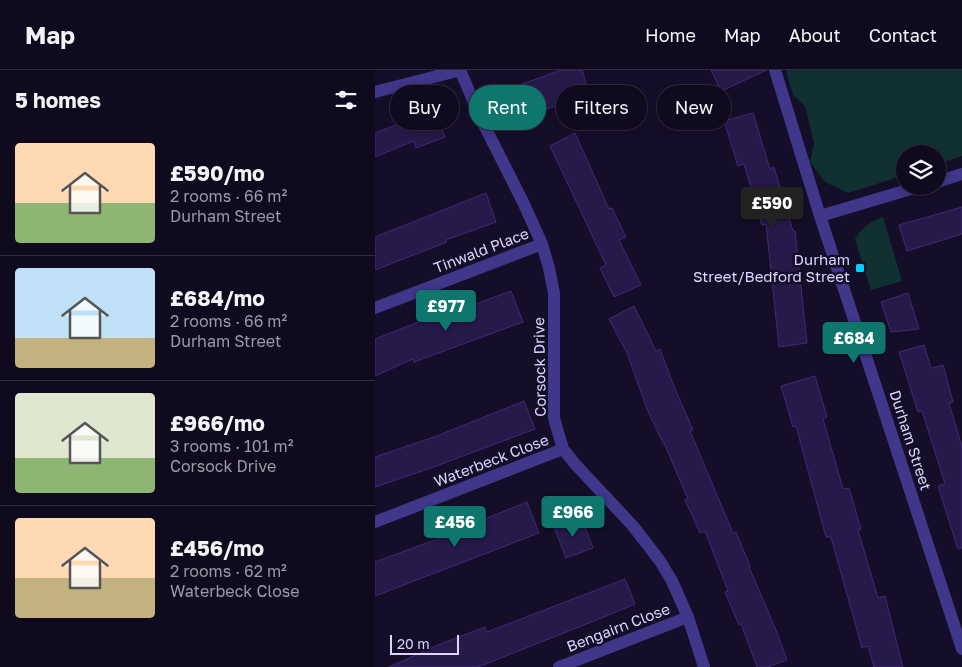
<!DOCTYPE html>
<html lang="en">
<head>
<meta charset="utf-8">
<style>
	body { margin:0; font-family:"Golos Text",sans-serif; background:#1e182b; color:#f1f3f6; height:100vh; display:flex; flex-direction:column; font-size:19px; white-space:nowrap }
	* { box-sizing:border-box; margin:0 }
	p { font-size:16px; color:#9c9aa4 }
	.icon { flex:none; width:28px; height:28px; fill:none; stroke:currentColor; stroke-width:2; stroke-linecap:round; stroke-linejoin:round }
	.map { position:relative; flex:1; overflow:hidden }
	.details { display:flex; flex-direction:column; background:#100a1e; width:375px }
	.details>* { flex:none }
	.hud { position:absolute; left:15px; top:15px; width:475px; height:45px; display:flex; gap:10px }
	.fabs { position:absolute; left:521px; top:75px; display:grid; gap:10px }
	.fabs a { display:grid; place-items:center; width:50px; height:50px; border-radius:50%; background:#100a1e; box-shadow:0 2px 8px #0003,0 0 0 1px #302b3c; font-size:25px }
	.scale { position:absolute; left:15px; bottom:12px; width:69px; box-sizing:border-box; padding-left:5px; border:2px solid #ddd5ff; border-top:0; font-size:14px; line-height:18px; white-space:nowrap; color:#ddd5ff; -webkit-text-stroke:4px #150e28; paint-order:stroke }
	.price { position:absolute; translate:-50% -42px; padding:0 11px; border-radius:5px; background:#0f766e; color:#fff; font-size:16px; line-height:32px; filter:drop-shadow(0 1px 2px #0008) }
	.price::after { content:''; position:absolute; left:50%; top:30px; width:15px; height:11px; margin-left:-8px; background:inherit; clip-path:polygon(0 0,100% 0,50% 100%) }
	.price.active { background:#222; color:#fff }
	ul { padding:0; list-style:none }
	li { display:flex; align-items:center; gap:15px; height:125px; padding:0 15px }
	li+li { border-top:1px solid #302b3c }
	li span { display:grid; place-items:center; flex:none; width:140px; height:100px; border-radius:5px; color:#555 }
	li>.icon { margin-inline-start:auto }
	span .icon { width:60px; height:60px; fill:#fffc; stroke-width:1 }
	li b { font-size:21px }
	h2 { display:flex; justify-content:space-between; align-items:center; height:60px; padding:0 15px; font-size:21px }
	.tag { padding:0 18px; border-radius:22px; background:#100a1e; box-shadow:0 2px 8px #0003,0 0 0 1px #302b3c; font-size:18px; line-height:45px }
	.tag.active { background:#0f766e; color:#fff }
	header { display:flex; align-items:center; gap:30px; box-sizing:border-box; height:70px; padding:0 25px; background:#100a1e; border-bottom:1px solid #302b3c }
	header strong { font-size:24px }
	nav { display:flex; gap:28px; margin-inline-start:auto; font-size:18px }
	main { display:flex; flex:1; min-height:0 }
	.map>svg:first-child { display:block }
	.green { fill:#103032 }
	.building { fill:#27194a; stroke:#402978 }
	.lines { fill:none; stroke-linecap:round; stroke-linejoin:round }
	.minor { stroke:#40368a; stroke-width:12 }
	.poi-dot { fill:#01cfff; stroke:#150e28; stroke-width:2 }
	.labels { text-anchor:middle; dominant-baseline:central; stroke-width:5; stroke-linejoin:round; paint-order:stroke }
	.street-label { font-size:15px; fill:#ddd5ff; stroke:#150e28 }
	.poi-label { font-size:15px; fill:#ddd5ff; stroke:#150e28; text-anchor:end }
</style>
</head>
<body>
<header>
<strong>Map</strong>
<nav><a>Home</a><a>Map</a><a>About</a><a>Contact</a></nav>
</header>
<main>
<section class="details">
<h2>5 homes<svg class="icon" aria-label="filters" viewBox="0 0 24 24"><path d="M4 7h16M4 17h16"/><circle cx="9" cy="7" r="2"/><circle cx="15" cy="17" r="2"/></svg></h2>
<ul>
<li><span style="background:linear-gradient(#ffd9b3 60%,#8fb573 0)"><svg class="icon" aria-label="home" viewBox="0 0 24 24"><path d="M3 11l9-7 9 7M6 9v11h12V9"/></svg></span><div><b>£590/mo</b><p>2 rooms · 66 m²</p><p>Durham Street</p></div></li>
<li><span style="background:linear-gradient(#bfe0f5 70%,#c2b280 0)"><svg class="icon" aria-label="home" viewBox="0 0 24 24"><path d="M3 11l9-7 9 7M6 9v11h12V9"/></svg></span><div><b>£684/mo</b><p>2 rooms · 66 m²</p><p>Durham Street</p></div></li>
<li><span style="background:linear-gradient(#dfe7d0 65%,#8fb573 0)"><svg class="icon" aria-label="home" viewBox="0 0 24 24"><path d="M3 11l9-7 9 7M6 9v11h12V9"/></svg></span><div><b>£966/mo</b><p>3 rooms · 101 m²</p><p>Corsock Drive</p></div></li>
<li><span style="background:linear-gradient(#ffd9b3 60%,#c2b280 0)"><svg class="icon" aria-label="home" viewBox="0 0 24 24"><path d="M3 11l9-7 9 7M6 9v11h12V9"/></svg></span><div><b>£456/mo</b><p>2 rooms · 62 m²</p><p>Waterbeck Close</p></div></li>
</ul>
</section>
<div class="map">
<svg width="587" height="597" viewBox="0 0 587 597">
	<rect width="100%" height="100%" fill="#150e28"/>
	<path class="green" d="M411,0H587V86L563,94L562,84H530V105L473,123L450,112L435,92L439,73L430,36L418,25Z
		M508,147L527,211L496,220L480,169C487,157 495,152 508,147Z"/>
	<path class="building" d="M186,0H207L215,26L148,46L139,17Z
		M336,0H392L346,21Z
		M60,40L70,67L41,78L39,71L0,87V63Z
		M378,43L395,99L399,97L418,161H420L432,273L404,277L391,154L387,155L369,94L363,96L349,51Z
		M200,63L234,139L237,138L251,167L244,170L266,215L239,227L225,198L231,195L175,76Z
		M111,123L121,152L71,170L72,172L0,200V167Z
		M587,137V164L532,181L524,155Z
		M136,221L148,252L39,292L38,289L0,306V269L59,246L60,249Z
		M533,223L544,259L516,262L506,232Z
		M259,236L281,281L285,279L298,314L318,360L315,361L358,463L361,462L375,496L374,497L401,560L412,590L393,597H382L366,554L364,555L350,522L353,521L330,461L325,463L310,430L313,429L289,373H288L272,339L252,283L234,249Z
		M549,275L556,298L568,295L578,332L574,333L587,377V478L583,479L563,416L570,414L547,341L543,342L524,282Z
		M440,306L452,347L448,349L468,419L474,418L486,459L483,460L503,528L510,526L528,597H499L493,576L487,578L456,467H451L421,356L418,357L406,316Z
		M149,331L160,359L56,398L0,417V387L59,367Z
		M152,432L164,463L0,526V492L73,465L72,464Z
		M206,447L218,478L191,488L179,457Z
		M250,509L260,534L219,551L103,597H14L63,575L110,557L112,562Z"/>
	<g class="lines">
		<path class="minor" d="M85,0L105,47L148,132L167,174L174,198L179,223V348L188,379L201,395L258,456L285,491L297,511L313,547L329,597
			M400,0L445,146L587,579
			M0,22L86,0
			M562,112L587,104
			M445,146L546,116
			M0,238L167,174
			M0,452L188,379
			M184,597L313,547"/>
	</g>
	<rect class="poi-dot" x="480" y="193" width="10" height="10" rx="2.5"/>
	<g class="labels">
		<g class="street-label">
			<text transform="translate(106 180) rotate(-21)">Tinwald Place</text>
			<text transform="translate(164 297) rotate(-91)">Corsock Drive</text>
			<text transform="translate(536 370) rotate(72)">Durham Street</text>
			<text transform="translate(116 390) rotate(-21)">Waterbeck Close</text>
			<text transform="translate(243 557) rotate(-21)">Bengairn Close</text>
		</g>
		<g class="poi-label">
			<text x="475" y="189">Durham<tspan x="475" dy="17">Street/Bedford Street</tspan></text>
		</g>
	</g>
</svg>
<div class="fabs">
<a><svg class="icon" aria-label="layers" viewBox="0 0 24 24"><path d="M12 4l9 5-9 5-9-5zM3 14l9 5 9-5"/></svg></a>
</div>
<div class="scale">20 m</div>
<b class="price active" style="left:397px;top:159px">£590</b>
<b class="price" style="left:71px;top:262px">£977</b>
<b class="price" style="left:479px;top:294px">£684</b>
<b class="price" style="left:198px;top:468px">£966</b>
<b class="price" style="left:80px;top:478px">£456</b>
<div class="hud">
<a class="tag">Buy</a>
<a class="tag active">Rent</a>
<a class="tag">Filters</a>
<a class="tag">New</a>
</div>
</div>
</main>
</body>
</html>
